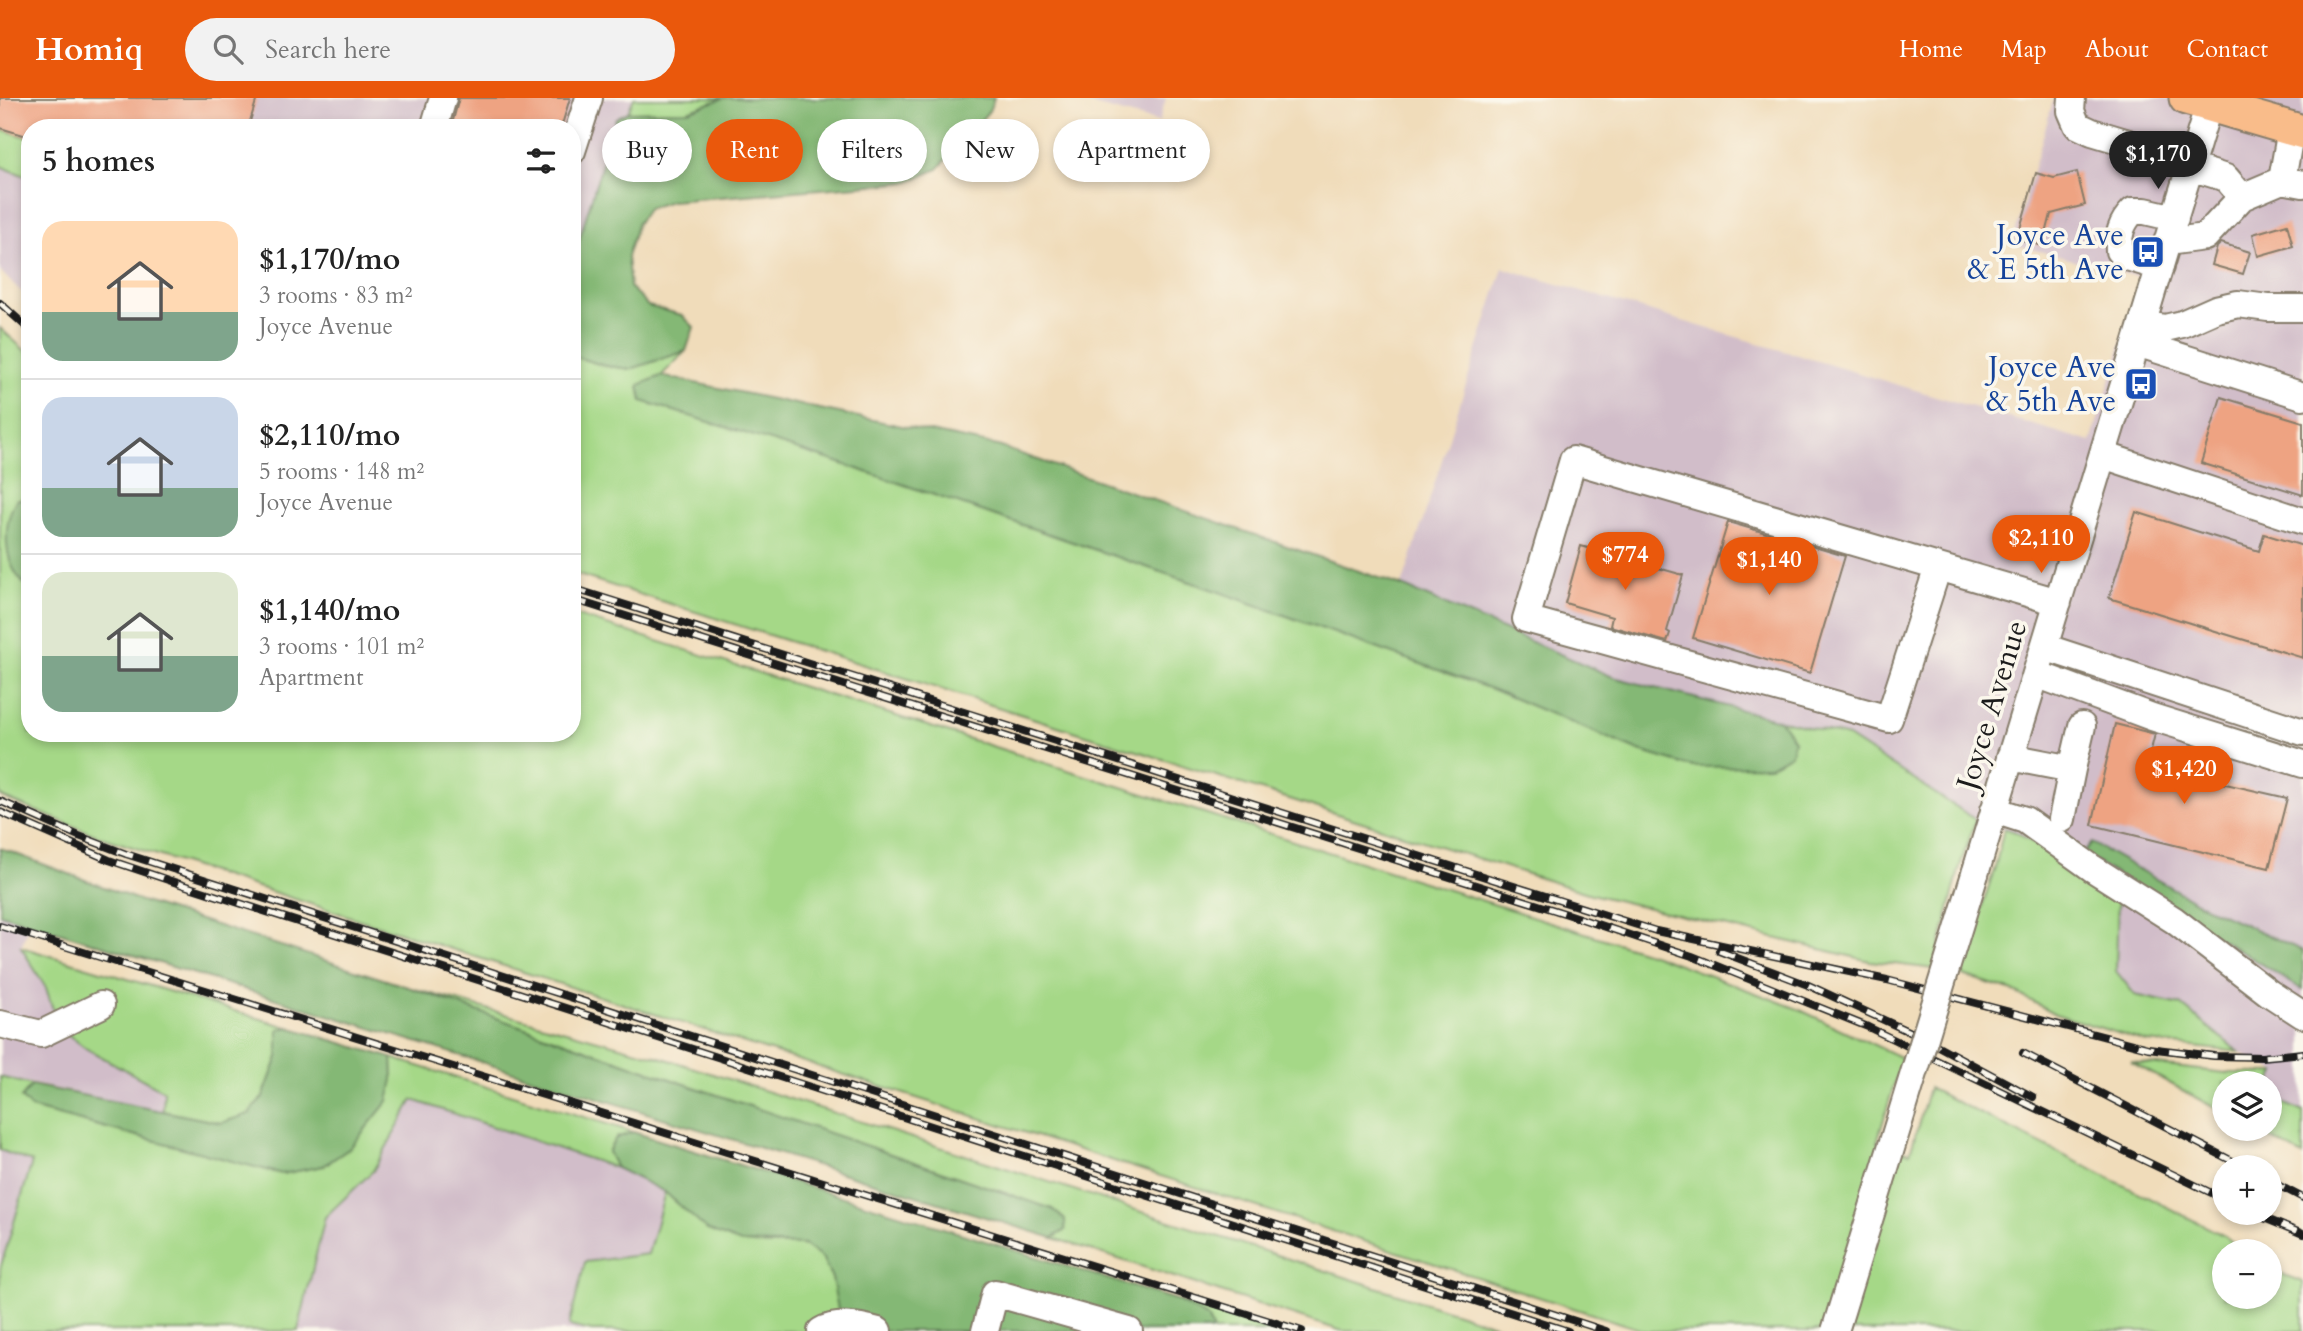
<!DOCTYPE html>
<html lang="en">
<head>
<meta charset="utf-8">
<style>
	body { margin:0; font-family:Cardo,serif; background:#f2f2f2; color:#222; height:100vh; display:flex; flex-direction:column; font-size:26px; white-space:nowrap }
	* { box-sizing:border-box; margin:0 }
	p { font-size:23px; color:#767676 }
	.icon { flex:none; width:38px; height:38px; fill:none; stroke:currentColor; stroke-width:2; stroke-linecap:round; stroke-linejoin:round }
	.map { position:relative; flex:1; overflow:hidden }
	.panel { position:absolute; left:21px; top:21px; width:560px; height:623px; display:flex; flex-direction:column; background:#fff; border-radius:28px; box-shadow:0 4px 10px #0003 }
	.panel>* { flex:none }
	.banner { position:absolute; left:602px; top:21px; width:665px; height:63px; display:flex; gap:14px }
	.tools { position:absolute; left:2212px; top:973px; display:grid; gap:14px }
	.tools a { display:grid; place-items:center; width:70px; height:70px; border-radius:50%; background:#fff; box-shadow:0 4px 10px #0003; font-size:35px }
	.price { position:absolute; translate:-50% -60px; padding:0 16px; border-radius:24px; background:#ea580c; color:#fff; font-size:23px; line-height:46px; filter:drop-shadow(0 2px 4px #0008) }
	.price::after { content:''; position:absolute; left:50%; top:42px; width:21px; height:16px; margin-left:-10px; background:inherit; clip-path:polygon(0 0,100% 0,50% 100%) }
	.price.active { background:#222; color:#fff }
	ul { padding:0; list-style:none }
	li { display:flex; align-items:center; gap:21px; height:175px; padding:0 21px }
	li+li { border-top:2px solid #e0e0e0 }
	li span { display:grid; place-items:center; flex:none; width:196px; height:140px; border-radius:21px; color:#555 }
	li>.icon { margin-inline-start:auto }
	span .icon { width:84px; height:84px; fill:#fffc; stroke-width:1 }
	li b { font-size:30px }
	h2 { display:flex; justify-content:space-between; align-items:center; height:84px; padding:0 21px; font-size:30px }
	.pill { padding:0 24px; border-radius:32px; background:#fff; box-shadow:0 4px 10px #0003; font-size:24px; line-height:63px }
	.pill.active { background:#ea580c; color:#fff }
	header { display:flex; align-items:center; gap:42px; box-sizing:border-box; height:98px; padding:0 35px; background:#ea580c; color:#fff }
	header strong { font-size:33px }
	nav { display:flex; gap:38px; margin-inline-start:auto; font-size:24px }
	.search { width:490px; height:63px; background:#f2f2f2; display:flex; align-items:center; gap:18px; box-sizing:border-box; padding:0 24px; border-radius:38px; color:#767676; font-size:26px }
	.map>svg:first-child { display:block }
	.industrial { fill:#d1bdc9 }
	.green { fill:#a5d887; stroke:#607a52; stroke-width:2 }
	.forest { fill:#84b874; stroke:#506a48; stroke-width:2 }
	.building { fill:#eea382 }
	.lines { fill:none; stroke-linecap:round; stroke-linejoin:round }
	.minor-casing { stroke:#867c6b; stroke-width:30 }
	.major-casing { stroke:#867c6b; stroke-width:37 }
	.minor { stroke:#fff; stroke-width:26 }
	.major { stroke:#f9bc8a; stroke-width:33 }
	.rail-casing { stroke:#1c1c1c; stroke-width:8 }
	.rail { stroke:#fbf7ec; stroke-width:5; stroke-dasharray:16; stroke-linecap:butt }
	.minor-bridge-casing { stroke:#867c6b; stroke-width:30; stroke-linecap:butt }
	.minor-bridge { stroke:#fff; stroke-width:26 }
	.labels { text-anchor:middle; dominant-baseline:central; stroke-width:7; stroke-linejoin:round; paint-order:stroke }
	.transit-label { font-size:30px; fill:#164399; stroke:#fbf7ec; text-anchor:end }
	.street-label { font-size:30px; fill:#1c1c1c; stroke:#fbf7ec }
</style>
</head>
<body>
<header>
<strong>Homiq</strong>
<div class="search"><svg class="icon" aria-label="search" viewBox="0 0 24 24"><circle cx="10" cy="10" r="6"/><path d="M15 15l6 6"/></svg>Search here</div>
<nav><a>Home</a><a>Map</a><a>About</a><a>Contact</a></nav>
</header>
<div class="map">
<svg width="2303" height="1233" viewBox="0 0 2303 1233">
	<rect width="100%" height="100%" fill="#fbf7ec"/>
	<filter id="ink" filterUnits="userSpaceOnUse"><feTurbulence type="fractalNoise" baseFrequency=".0143" numOctaves="2"/><feDisplacementMap in="SourceGraphic" scale="14" xChannelSelector="R" yChannelSelector="G"/><feConvolveMatrix kernelMatrix="1 2 1 2 8 2 1 2 1" color-interpolation-filters="sRGB"/></filter>
	<filter id="wash" filterUnits="userSpaceOnUse"><feTurbulence type="fractalNoise" baseFrequency=".00686" numOctaves="4" result="noise"/><feDisplacementMap in="SourceGraphic" scale="28" xChannelSelector="R" yChannelSelector="G"/><feGaussianBlur stdDeviation="1.57" result="paint"/><feColorMatrix in="noise" values="0 0 0 0 0 0 0 0 0 0 0 0 0 0 0 0 0 1.4 0 .05"/><feComposite in="paint" operator="in"/></filter>
	<g filter="url(#wash)">
		<rect width="100%" height="100%" fill="#f0dcba"/>
		<path class="industrial" d="M0,0H634L628,14L616,20L572,165V30H30V40L0,31Z
			M1066,0H1166L1159,24Z
			M2054,0H2303V1014L2270,999V987L2276,974L2239,954L2181,907L2135,897L2116,873L2118,799L2016,734L1976,722L1848,639L1613,579L1402,488L1503,170L2091,344L2142,180L2012,146Z
			M0,68L30,80V202L0,173Z
			M0,816L29,827L21,849L46,890L59,930L87,951L164,993L163,1013L0,979Z
			M413,1002L616,1070L665,1094L648,1156L570,1228L592,1233H298L325,1119L373,1073Z
			M0,1052L32,1064L0,1171Z"/>
		<path class="green" d="M634,0H724L688,13L628,14Z
			M0,31L30,40V80L0,68Z
			M0,230L30,257V399L16,402L22,484L30,490V635H572V516L1655,857L1798,911L1902,960L1877,1044L1910,1055L1929,990L2225,1138L2243,1153H2224V1199H2270V1172L2303,1184V1233H1645L98,738L4,700L0,697Z
			M686,253L661,278L639,287L642,303L834,363L1217,493L1494,592L1639,653L1693,669L1794,643L1780,622L1848,639L1976,722L1960,768L1934,871L1870,863L1591,796L572,475V258L606,268L631,271Z
			M2004,730L2016,734L2118,799L2116,873L2135,897L2181,907L2239,954L2147,944L2055,916L2013,893L1960,876L1996,766Z
			M21,849L288,929L278,932V959L263,999L249,1016L221,1025L163,1013L164,993L87,951L59,930L46,890Z
			M411,890L663,960L1513,1233H1342L1053,1140L1065,1132V1122L1052,1111L676,983Z
			M392,960L633,1034L616,1040L608,1053L616,1070L413,1002L373,1073L325,1119L298,1233H0V1171L32,1064L0,1052V979L32,987L21,1000L31,1010L282,1076L323,1068L350,1050L393,982Z
			M2131,964L2226,975H2276L2270,987V985H2224V1015Z
			M2270,999L2303,1014V1058L2253,1031H2270Z
			M665,1094C688,1115 709,1137 740,1144C759,1149 781,1146 800,1147C835,1150 837,1207 842,1233H592L569,1228L585,1164L648,1156Z
			M1176,1202L1273,1233H1213L1207,1219Z"/>
		<path class="forest" d="M724,0H994L989,13L938,71L907,84L671,103L648,110L637,126L627,159L630,189L648,208L682,217L694,229L686,253L631,271L606,268L572,258V165L616,20L628,14L688,13Z
			M661,278L998,348L1402,488L1613,579L1780,622L1794,643L1791,656L1770,668L1693,669L1639,653L1494,592L1217,493L834,363L642,303L639,287Z
			M30,399V490C3,472 1,427 16,402Z
			M2092,745L2202,807L2303,853V892L2083,756Z
			M0,750L141,803L411,890L676,983L1052,1111L1065,1122V1132L1053,1140L0,816Z
			M288,929L392,960L393,982L388,1003L350,1050L323,1068L282,1076L31,1010L21,1000L32,987L221,1025L249,1016L263,999L278,959V932Z
			M633,1034L1176,1202L1207,1219L1213,1233H842L832,1180L823,1161L804,1147L741,1145L707,1132L665,1094L616,1070L608,1054L616,1040Z"/>
		<g id="blocks">
			<path class="building" d="M0,0H257L248,30H30V39L0,30Z
				M459,0H570L561,30H451Z
				M2077,74L2085,107L2051,116L2043,148L2017,141L2036,75L2054,80Z
				M2287,126L2293,148L2258,158L2253,136Z
				M2221,145L2250,154L2243,176L2212,167L2217,149Z
				M2221,299L2303,324V397L2201,365Z
				M2136,414L2259,453L2264,436L2303,448V560L2109,500Z
				M1728,424L1845,458L1810,575L1693,540Z
				M1581,448L1683,477L1667,533L1670,535L1667,544L1610,528L1612,519L1565,505Z
				M2115,626L2155,636L2147,668L2287,700L2269,770L2092,727Z"/>
		</g>
	</g>
	<g filter="url(#ink)">
		<use href="#blocks" fill-opacity="0" stroke="#867c6b" stroke-width="2"/>
		<g class="lines">
			<defs>
				<path id="minor" d="M2072,0L2071,13L2077,27L2092,34L2152,52
					M434,30L443,0
					M572,53L589,0
					M2190,69L2226,80L2242,99
					M2282,82L2291,31
					M2167,144L2205,139L2242,99L2282,82L2303,86
					M2160,169L2127,159L2119,153C2118,137 2121,125 2133,113H2145L2175,120
					M2142,226L2165,230L2182,226L2216,211L2238,206L2268,210H2303
					M2137,245L2303,298
					M2103,357L2303,423
					M1938,469L1889,621L1526,521L1573,362L2058,504
					M2044,549L2303,634
					M2036,576L2152,619L2303,666
					M2010,659L2072,671L2082,628
					M1994,712L2025,722L2092,770L2174,822L2269,895L2303,917
					M2062,721L2072,671
					M1975,776L2211,0
					M0,926L41,936L101,907
					M821,1233C837,1224 861,1228 878,1233
					M985,1233L995,1195L1129,1233"/>
				<path id="major" d="M2186,0L2303,34"/>
			</defs>
			<use href="#minor" class="minor-casing"/>
			<use href="#major" class="major-casing"/>
			<use href="#minor" class="minor"/>
			<use href="#major" class="major"/>
			<defs>
				<path id="rail" d="M0,205L30,232
					M572,490L1656,833L1887,882L2148,950L2214,958L2262,959L2303,955
					M572,501L1567,816L1692,858L1868,929L2224,1101
					M0,703L79,738L126,756L1606,1233
					M0,714L109,762L177,785L1568,1233
					M0,828L1302,1233
					M1719,853L1808,887L1925,941L2033,999
					M2023,955L2244,1069
					M2270,1083L2303,1100
					M2252,1115L2303,1136"/>
			</defs>
			<use href="#rail" class="rail-casing"/>
			<use href="#rail" class="rail"/>
			<defs>
				<path id="minor-bridge" d="M1835,1233L1975,776"/>
			</defs>
			<use href="#minor-bridge" class="minor-bridge-casing"/>
			<use href="#minor-bridge" class="minor-bridge"/>
		</g>
	</g>
	<defs>
		<symbol id="bus-square" viewBox="-11 -11 22 22"><rect x="-9" y="-9" width="18" height="18" rx="4" fill="#1a4fb4" stroke="#fbf7ec"/><path d="M-5-6H5V4H4V6H2V4H-2V6H-4V4H-5ZM-3.5-4V0h7V-4ZM-3.5 1.2v1.5H-2V1.2ZM2 1.2v1.5H3.5V1.2Z" fill="#fff"/></symbol>
	</defs>
	<g fill-rule="evenodd">
		<use href="#bus-square" x="2129" y="135" width="38" height="38"/>
		<use href="#bus-square" x="2122" y="267" width="38" height="38"/>
	</g>
	<g class="labels">
		<g class="transit-label">
			<text x="2124" y="137">Joyce Ave<tspan x="2124" dy="34">&amp; E 5th Ave</tspan></text>
			<text x="2116" y="269">Joyce Ave<tspan x="2116" dy="34">&amp; 5th Ave</tspan></text>
		</g>
		<g class="street-label">
			<text transform="translate(1992 607) rotate(-73)">Joyce Avenue</text>
		</g>
	</g>
</svg>
<div class="tools">
<a><svg class="icon" aria-label="layers" viewBox="0 0 24 24"><path d="M12 4l9 5-9 5-9-5zM3 14l9 5 9-5"/></svg></a>
<a>+</a>
<a>−</a>
</div>
<b class="price active" style="left:2158px;top:93px">$1,170</b>
<b class="price" style="left:2041px;top:477px">$2,110</b>
<b class="price" style="left:1625px;top:494px">$774</b>
<b class="price" style="left:1769px;top:499px">$1,140</b>
<b class="price" style="left:2184px;top:708px">$1,420</b>
<div class="banner">
<a class="pill">Buy</a>
<a class="pill active">Rent</a>
<a class="pill">Filters</a>
<a class="pill">New</a>
<a class="pill">Apartment</a>
</div>
<section class="panel">
<h2>5 homes<svg class="icon" aria-label="filters" viewBox="0 0 24 24"><path d="M4 7h16M4 17h16"/><circle cx="9" cy="7" r="2"/><circle cx="15" cy="17" r="2"/></svg></h2>
<ul>
<li><span style="background:linear-gradient(#ffd9b3 65%,#7fa58c 0)"><svg class="icon" aria-label="home" viewBox="0 0 24 24"><path d="M3 11l9-7 9 7M6 9v11h12V9"/></svg></span><div><b>$1,170/mo</b><p>3 rooms · 83 m²</p><p>Joyce Avenue</p></div></li>
<li><span style="background:linear-gradient(#c9d6e8 65%,#7fa58c 0)"><svg class="icon" aria-label="home" viewBox="0 0 24 24"><path d="M3 11l9-7 9 7M6 9v11h12V9"/></svg></span><div><b>$2,110/mo</b><p>5 rooms · 148 m²</p><p>Joyce Avenue</p></div></li>
<li><span style="background:linear-gradient(#dfe7d0 60%,#7fa58c 0)"><svg class="icon" aria-label="home" viewBox="0 0 24 24"><path d="M3 11l9-7 9 7M6 9v11h12V9"/></svg></span><div><b>$1,140/mo</b><p>3 rooms · 101 m²</p><p>Apartment</p></div></li>
</ul>
</section>
</div>
</body>
</html>
